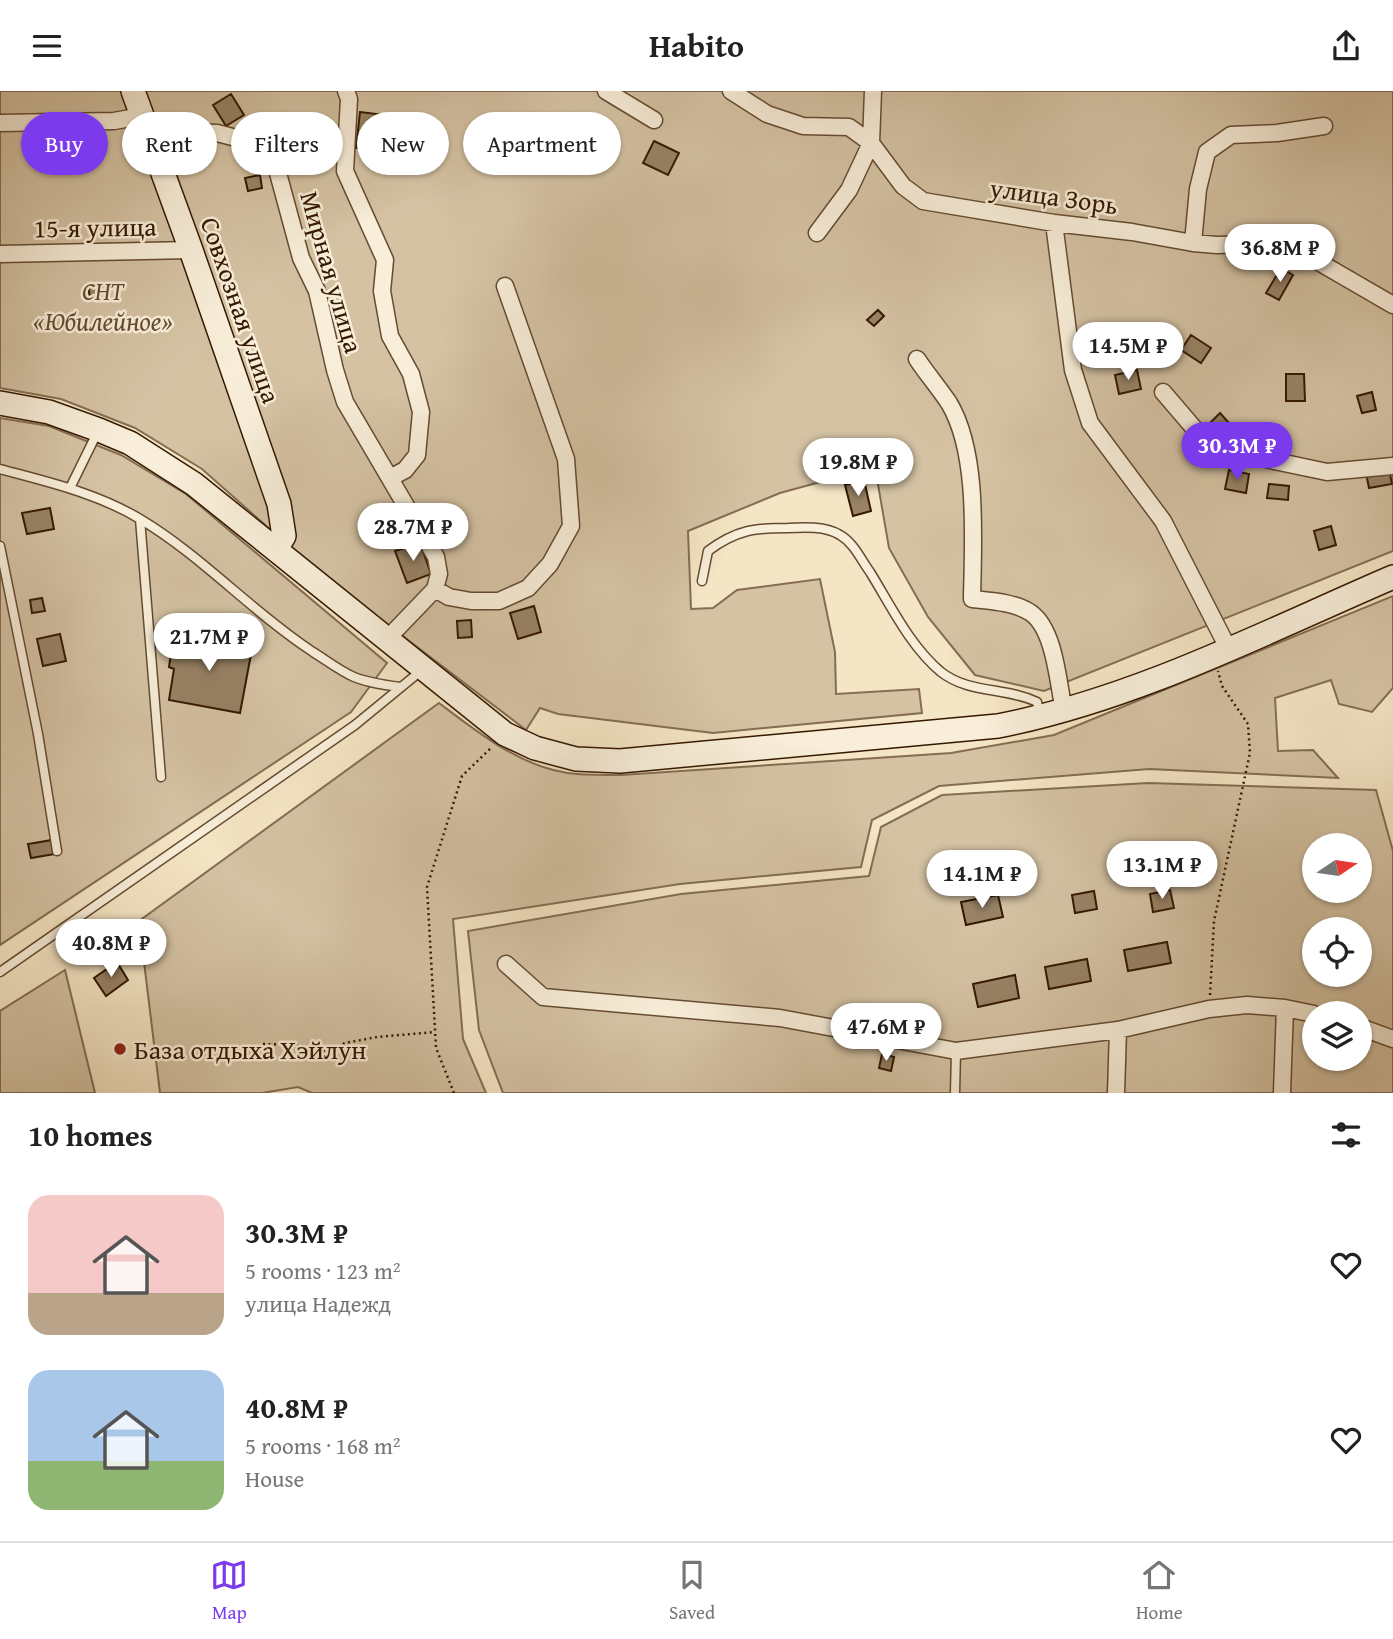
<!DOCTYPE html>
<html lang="en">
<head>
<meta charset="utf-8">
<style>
	body { margin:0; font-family:"Gentium Book Plus",serif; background:#f2f2f2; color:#222; height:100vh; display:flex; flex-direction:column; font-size:26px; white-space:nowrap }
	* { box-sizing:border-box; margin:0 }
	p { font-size:23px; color:#767676 }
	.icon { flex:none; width:38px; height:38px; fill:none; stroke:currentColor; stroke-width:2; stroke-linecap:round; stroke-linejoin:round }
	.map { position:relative; height:1002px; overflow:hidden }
	.panel { display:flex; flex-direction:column; background:#fff; flex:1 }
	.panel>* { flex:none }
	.guide { position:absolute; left:21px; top:21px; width:700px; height:63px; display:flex; gap:14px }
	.needle { width:46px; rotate:77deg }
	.fabs { position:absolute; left:1302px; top:742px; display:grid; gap:14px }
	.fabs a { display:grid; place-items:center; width:70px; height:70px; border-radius:50%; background:#fff; box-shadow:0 2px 5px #0004; font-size:35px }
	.price { position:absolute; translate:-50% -60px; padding:0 16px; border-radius:24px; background:#fff; color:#222; font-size:23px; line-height:46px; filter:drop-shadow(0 2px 4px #0008) }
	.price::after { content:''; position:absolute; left:50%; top:42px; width:21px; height:16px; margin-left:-10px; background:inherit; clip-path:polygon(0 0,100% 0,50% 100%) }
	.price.active { background:#7c3aed; color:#fff }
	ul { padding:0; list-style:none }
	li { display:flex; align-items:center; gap:21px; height:175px; padding:0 28px }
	li span { display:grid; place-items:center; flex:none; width:196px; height:140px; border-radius:21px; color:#555 }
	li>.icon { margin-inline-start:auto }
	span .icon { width:84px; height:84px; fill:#fffc; stroke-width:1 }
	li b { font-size:30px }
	h2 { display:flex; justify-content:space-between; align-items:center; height:84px; padding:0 28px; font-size:30px }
	.tag { padding:0 24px; border-radius:32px; background:#fff; box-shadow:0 2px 5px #0004; font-size:24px; line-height:63px }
	.tag.active { background:#7c3aed; color:#fff }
	header { display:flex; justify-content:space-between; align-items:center; height:91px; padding:0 28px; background:#fff; font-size:32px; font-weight:700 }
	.tabs { display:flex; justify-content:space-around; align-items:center; height:98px; border-top:2px solid #e0e0e0; background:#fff; font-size:19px; color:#767676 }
	.tabs a { display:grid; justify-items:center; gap:4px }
	.tabs .active { color:#7c3aed }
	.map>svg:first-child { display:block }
	.green { fill:#d4c2a3; stroke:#846d52; stroke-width:2; fill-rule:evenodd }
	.building { fill:#988366; stroke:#351800; stroke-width:2 }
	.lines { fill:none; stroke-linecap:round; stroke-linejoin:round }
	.lane-casing { stroke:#654b31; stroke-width:11 }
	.street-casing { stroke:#654b31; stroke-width:19 }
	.secondary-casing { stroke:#351800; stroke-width:26 }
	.path { stroke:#351800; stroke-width:2.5; stroke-dasharray:2 3.5; stroke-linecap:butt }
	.lane { stroke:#f8eed9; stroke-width:8 }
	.street { stroke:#f8eed9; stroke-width:16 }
	.secondary { stroke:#f8eed9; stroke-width:23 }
	.poi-dot { fill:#8f2418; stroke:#f8eed9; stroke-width:2.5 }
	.labels { text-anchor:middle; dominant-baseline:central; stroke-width:5; stroke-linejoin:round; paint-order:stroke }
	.street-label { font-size:26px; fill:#351800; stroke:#f8eed9 }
	.park-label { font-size:26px; font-style:italic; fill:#654b31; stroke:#f8eed9 }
	.poi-label { font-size:26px; fill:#351800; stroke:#f8eed9; text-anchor:start }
</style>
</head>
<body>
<header><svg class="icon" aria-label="menu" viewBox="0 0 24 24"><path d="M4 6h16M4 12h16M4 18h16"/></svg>Habito<svg class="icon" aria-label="share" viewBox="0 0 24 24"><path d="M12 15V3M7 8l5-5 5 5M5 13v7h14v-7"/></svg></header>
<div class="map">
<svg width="1393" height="1002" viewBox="0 0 1393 1002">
	<rect width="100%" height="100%" fill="#f4e5c4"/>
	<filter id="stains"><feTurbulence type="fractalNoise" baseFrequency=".00286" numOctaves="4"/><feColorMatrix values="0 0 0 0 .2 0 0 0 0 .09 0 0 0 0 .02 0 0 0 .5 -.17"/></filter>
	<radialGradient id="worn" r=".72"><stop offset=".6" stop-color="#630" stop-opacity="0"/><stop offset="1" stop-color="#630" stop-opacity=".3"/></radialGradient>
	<path class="green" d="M0,0H1393V460L1044,600L975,584L928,526L889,457L875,376L780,402L688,440L691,518L713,517L737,499L820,488L835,561L836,603L919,598L922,622L713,642L558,623L540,617L526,639L316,479L202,378L135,337L61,308L0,297Z
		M0,327L49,335L121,364L186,403L387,572L351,621L0,854Z
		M1393,505V597L1372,621L1339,613L1331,589L1275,607L1278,660L1313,659L1338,687L1149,678L939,695L872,729L861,776L680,793L453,828L463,948L486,1002H312L298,996L262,1002H160L139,830L439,612C480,643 524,679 577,683C591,684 606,684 621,684L951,662L1054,644Z
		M1148,692L1376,699L1393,760V1002H503L479,939L468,840L681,803L869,785L881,736L942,704ZM1314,754H1360V800H1314ZM1314,838H1360V884H1314ZM1314,922H1360V968H1314Z
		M65,879L95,1002H0V920Z"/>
	<path class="building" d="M231,3L244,24L226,35L213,14Z
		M360,21L385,24L381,60L356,57Z
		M654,50L679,62L668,84L643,72Z
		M260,84L262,97L248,100L245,87Z
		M1281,177L1293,184L1279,209L1266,202Z
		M97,192L99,207L90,208L88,193Z
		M878,219L884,225L874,235L867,229Z
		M1149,236L1160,244L1151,258L1139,250Z
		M1191,244L1211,257L1201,272L1181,259Z
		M1137,279L1141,298L1119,303L1115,284Z
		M1286,283H1304L1305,310H1286Z
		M1372,301L1376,319L1362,322L1357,305Z
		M1220,322L1228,331L1211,347L1203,339Z
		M1389,378L1392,393L1369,397L1366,382Z
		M1229,379L1249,383L1246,402L1225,398Z
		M864,389L871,420L853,425L845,394Z
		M1269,393L1289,395L1288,409L1267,407Z
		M50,417L54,438L27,443L22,422Z
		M1331,435L1336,454L1319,459L1314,440Z
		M420,452L431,483L407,492L395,460Z
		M42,507L45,520L32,522L30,509Z
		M534,515L541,541L518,548L510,522Z
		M471,529L472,546L458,547L457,530Z
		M60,543L66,570L43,575L37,548Z
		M172,543L252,558L240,622L169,609L174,578L169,576L172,555H170Z
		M52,749L55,763L31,767L28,753Z
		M1170,799L1174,817L1153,821L1150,803Z
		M1094,800L1097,818L1075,822L1072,804Z
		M998,804L1003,826L966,834L961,811Z
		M1167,851L1171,872L1128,880L1124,859Z
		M1087,868L1091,890L1049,898L1045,876Z
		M117,871L128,889L106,905L94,887Z
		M1015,884L1019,907L978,916L973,893Z
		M882,963L894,966L891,980L879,977Z"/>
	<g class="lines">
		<defs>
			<path id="lane" d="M0,378C48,391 97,402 140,428C202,465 252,521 313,561C326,569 340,580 354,586C369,592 385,594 401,596
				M70,397L97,342
				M140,428L161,686
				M0,455L38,643L57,760
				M702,490L708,460C736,439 754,437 788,437C804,436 826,435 840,444C854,452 861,469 870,481C891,515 910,555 941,581C969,603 1006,596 1037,611L1040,624
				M0,881L355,634L422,579
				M955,1002L956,960"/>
			<path id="street" d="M346,0L349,8L345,80L385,169L382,200L390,245L411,283L421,321L417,364L405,379L390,387
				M606,0L654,29
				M731,0L767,23L803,35L849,36L871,52L903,95L923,110L1054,132L1132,141L1193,152L1217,154L1286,152L1393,214
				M0,32L114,30L142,25
				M149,47L192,41L217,42L256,52L268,58L275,71L301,167L317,200L335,279L345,311L436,466L439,483L435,498L388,547
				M1054,132L1073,279L1090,332L1163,430L1228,557
				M817,142L849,99L871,52L873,0
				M1193,152L1198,98L1207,61L1231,44L1277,42L1324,35
				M0,163L191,159
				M917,268C927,283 939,297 949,312C979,362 973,450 972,508C990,510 1015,511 1031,522C1055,539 1058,592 1064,620
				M1163,301L1199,343L1218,358L1327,381L1393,375
				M435,498L449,506L471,510H499L528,497L550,473L571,435L566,368L505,195
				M506,873L543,906L780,927L956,960L1118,939L1209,918L1247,914L1285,917L1314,923
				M1360,936L1393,948
				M1116,1002L1118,939
				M1282,1002L1285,917"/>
			<path id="secondary" d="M133,0L191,159L279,413L284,445L276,458
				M0,312L49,321L99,339L130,352L194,393L505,643L535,657L576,668L620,670L998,635C1136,608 1265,541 1393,486"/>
		</defs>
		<use href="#lane" class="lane-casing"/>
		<use href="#street" class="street-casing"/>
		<use href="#secondary" class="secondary-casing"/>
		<path class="path" d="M1210,904L1214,830L1250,662L1248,633L1222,595L1218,580
			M263,953L298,954L327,961L345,952L377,946L435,941
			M454,1002L436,957L427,796L462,685L492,656"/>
		<use href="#lane" class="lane"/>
		<use href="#street" class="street"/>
		<use href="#secondary" class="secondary"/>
	</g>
	<circle class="poi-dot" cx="120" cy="958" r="7"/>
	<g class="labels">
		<g class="street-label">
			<text transform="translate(1054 105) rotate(8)">улица Зорь</text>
			<text transform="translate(95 136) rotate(-1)">15-я улица</text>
			<text transform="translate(332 181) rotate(74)">Мирная улица</text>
			<text transform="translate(241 219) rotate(71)">Совхозная улица</text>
		</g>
		<g class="park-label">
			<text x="103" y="199">СНТ<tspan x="103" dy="30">«Юбилейное»</tspan></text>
		</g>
		<g class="poi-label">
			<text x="134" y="958">База отдыха Хэйлун</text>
		</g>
	</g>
	<rect width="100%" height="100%" filter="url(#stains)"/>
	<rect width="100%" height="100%" fill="url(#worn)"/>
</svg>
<div class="fabs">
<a><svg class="needle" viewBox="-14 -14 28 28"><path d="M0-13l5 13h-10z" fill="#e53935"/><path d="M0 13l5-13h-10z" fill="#767676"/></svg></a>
<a><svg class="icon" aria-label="locate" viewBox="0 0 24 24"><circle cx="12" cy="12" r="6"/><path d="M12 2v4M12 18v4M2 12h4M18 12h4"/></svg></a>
<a><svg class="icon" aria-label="layers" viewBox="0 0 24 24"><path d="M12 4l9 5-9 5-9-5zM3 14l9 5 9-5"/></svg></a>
</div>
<b class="price" style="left:1280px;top:193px">36.8M ₽</b>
<b class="price" style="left:1128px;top:291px">14.5M ₽</b>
<b class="price active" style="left:1237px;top:391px">30.3M ₽</b>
<b class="price" style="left:858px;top:407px">19.8M ₽</b>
<b class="price" style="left:413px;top:472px">28.7M ₽</b>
<b class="price" style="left:209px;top:582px">21.7M ₽</b>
<b class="price" style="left:1162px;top:810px">13.1M ₽</b>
<b class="price" style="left:982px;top:819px">14.1M ₽</b>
<b class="price" style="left:111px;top:888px">40.8M ₽</b>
<b class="price" style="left:886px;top:972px">47.6M ₽</b>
<div class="guide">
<a class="tag active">Buy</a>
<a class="tag">Rent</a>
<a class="tag">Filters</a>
<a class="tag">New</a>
<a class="tag">Apartment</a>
</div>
</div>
<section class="panel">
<h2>10 homes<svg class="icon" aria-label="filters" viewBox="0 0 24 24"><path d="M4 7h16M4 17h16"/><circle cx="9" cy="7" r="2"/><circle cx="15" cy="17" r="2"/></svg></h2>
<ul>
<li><span style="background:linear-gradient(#f6c9c9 70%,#b9a48a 0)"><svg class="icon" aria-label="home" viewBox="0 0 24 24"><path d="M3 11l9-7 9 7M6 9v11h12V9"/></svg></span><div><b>30.3M ₽</b><p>5 rooms · 123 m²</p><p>улица Надежд</p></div><svg class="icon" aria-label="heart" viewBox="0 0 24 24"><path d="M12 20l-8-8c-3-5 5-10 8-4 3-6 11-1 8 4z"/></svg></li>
<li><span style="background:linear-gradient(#a9c7e8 65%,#8fb573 0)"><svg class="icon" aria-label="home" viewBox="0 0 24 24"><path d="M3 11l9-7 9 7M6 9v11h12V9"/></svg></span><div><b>40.8M ₽</b><p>5 rooms · 168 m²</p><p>House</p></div><svg class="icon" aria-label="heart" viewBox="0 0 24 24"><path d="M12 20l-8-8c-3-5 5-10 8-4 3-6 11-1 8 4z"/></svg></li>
</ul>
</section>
<nav class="tabs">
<a class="active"><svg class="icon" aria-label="map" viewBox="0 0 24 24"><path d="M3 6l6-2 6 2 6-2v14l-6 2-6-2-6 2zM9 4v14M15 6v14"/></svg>Map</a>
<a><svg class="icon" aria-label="saved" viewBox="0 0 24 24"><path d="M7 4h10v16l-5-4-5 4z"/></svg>Saved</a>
<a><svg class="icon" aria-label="home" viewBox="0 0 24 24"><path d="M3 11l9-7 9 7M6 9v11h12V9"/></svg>Home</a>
</nav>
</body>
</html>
